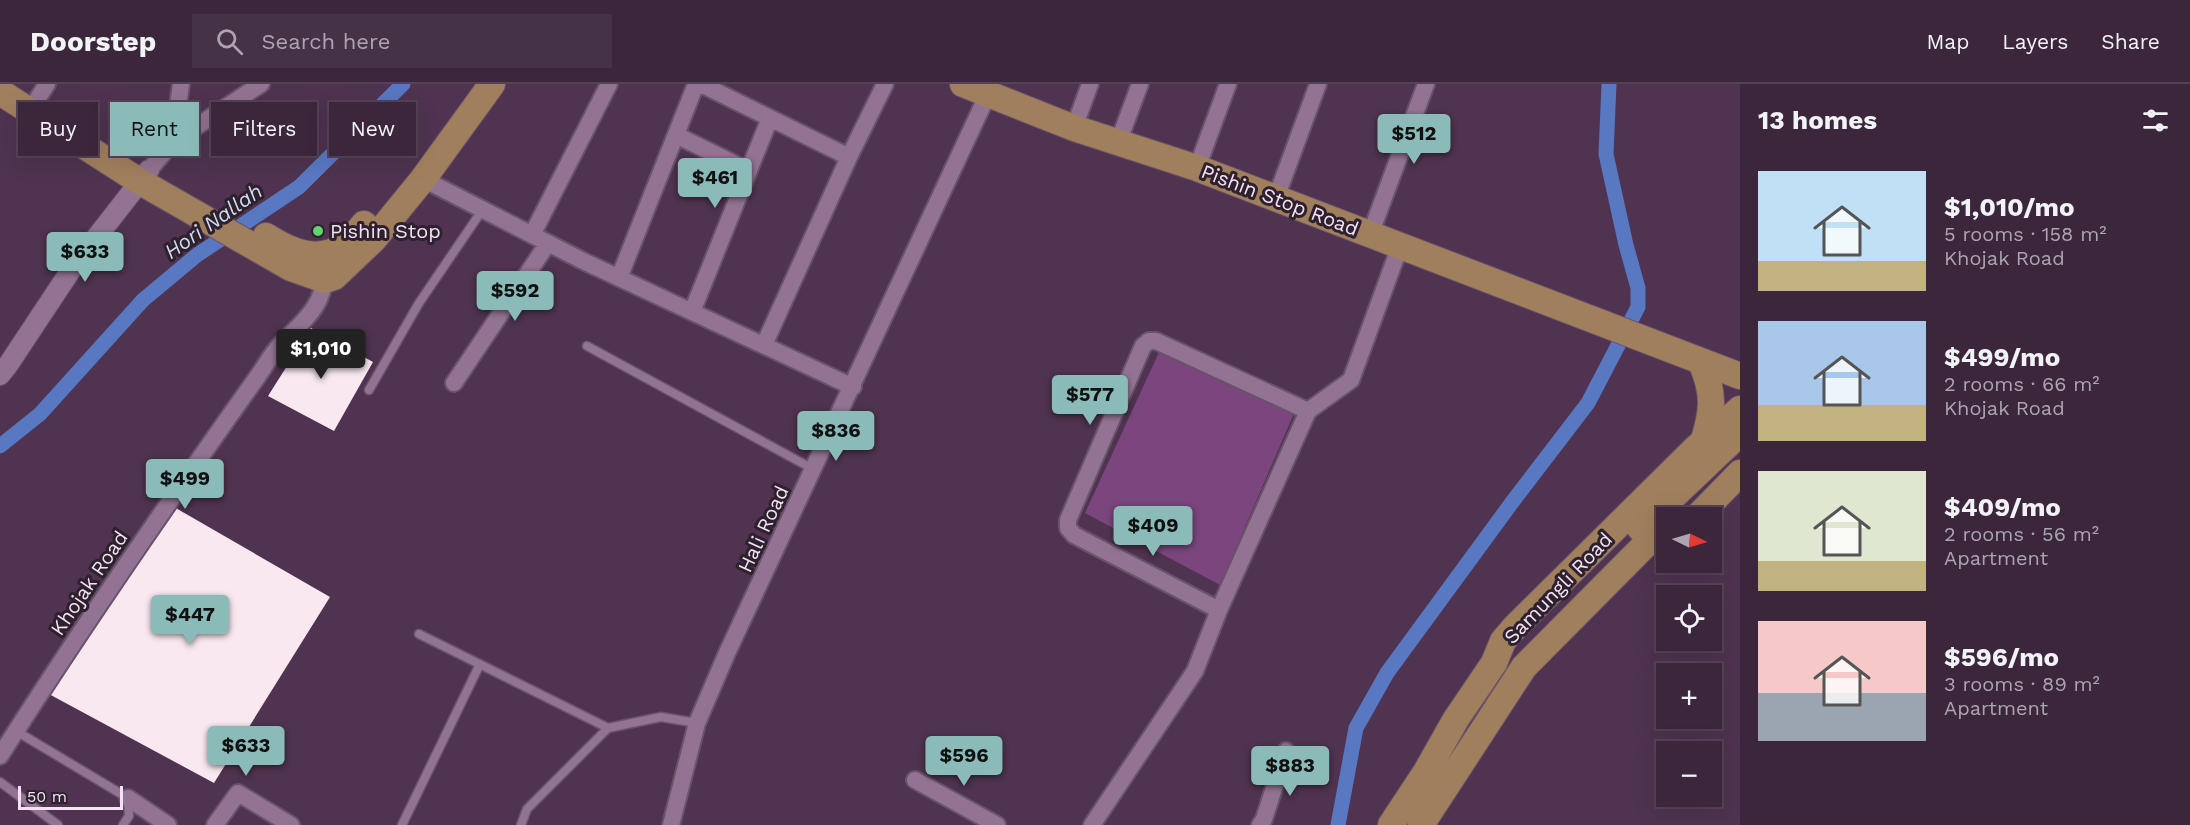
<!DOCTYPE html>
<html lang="en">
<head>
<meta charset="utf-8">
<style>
	body { margin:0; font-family:"Work Sans",sans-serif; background:#463247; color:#f1f3f6; height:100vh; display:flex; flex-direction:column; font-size:22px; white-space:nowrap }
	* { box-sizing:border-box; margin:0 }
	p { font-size:20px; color:#aca5af }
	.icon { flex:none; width:33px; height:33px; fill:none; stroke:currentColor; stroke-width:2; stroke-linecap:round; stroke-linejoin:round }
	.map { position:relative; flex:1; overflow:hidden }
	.panel { display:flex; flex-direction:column; background:#3b263c; width:450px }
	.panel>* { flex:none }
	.banner { position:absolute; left:18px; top:18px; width:570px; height:54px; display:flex; gap:12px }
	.needle { width:39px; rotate:95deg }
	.buttons { position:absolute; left:1656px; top:423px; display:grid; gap:12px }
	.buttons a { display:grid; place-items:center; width:66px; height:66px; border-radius:0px; background:#3b263c; box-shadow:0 6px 24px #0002,0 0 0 2px #544356; font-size:30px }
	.scale { position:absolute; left:18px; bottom:15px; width:105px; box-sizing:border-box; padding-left:6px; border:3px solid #f4e2f4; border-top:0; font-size:16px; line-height:21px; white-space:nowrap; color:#f4e2f4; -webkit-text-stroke:4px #2d212e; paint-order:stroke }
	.price { position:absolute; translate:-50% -51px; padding:0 14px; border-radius:6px; background:#8bbbb9; color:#111; font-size:20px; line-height:39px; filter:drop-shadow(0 2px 3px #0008) }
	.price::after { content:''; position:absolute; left:50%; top:36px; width:18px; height:14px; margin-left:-9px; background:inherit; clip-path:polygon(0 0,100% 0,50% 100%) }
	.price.active { background:#222; color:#fff }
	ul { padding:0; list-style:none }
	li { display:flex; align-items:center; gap:18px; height:150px; padding:0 18px }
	li span { display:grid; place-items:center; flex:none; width:168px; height:120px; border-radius:0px; color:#555 }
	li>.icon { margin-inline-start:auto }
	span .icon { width:72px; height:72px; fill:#fffc; stroke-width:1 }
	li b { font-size:26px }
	h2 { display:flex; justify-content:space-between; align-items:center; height:72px; padding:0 18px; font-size:26px }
	.chip { padding:0 21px; border-radius:0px; background:#3b263c; box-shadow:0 6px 24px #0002,0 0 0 2px #544356; font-size:21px; line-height:54px }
	.chip.active { background:#8bbbb9; color:#111 }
	header { display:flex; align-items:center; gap:36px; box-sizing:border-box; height:84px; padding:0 30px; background:#3b263c; border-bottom:2px solid #544356 }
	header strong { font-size:28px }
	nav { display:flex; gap:33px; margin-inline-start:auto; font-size:21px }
	.search { width:420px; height:54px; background:#463247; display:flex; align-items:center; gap:15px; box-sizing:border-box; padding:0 21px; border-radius:0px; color:#aca5af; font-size:22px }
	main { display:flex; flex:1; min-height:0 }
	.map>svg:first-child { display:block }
	.green { fill:#7b457d }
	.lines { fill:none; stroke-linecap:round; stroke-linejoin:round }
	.canal { stroke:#5978c2; stroke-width:15 }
	.building { fill:#fae8f1 }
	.service-casing { stroke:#6a526a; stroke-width:11 }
	.minor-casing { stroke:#6a526a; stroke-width:20 }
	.tertiary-casing { stroke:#6a526a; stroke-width:22 }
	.primary-casing { stroke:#6a526a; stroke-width:28 }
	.service { stroke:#937393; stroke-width:8 }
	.minor { stroke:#937393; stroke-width:16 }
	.tertiary { stroke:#937393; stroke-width:20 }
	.primary { stroke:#a07f5d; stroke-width:26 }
	.poi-dot { fill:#5fd56b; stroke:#2d212e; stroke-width:2 }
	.labels { text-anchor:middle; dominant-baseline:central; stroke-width:6; stroke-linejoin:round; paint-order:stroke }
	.street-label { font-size:20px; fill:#f4e2f4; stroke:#2d212e }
	.poi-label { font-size:20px; fill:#f4e2f4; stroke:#2d212e; text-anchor:start }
	.water-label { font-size:21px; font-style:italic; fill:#d1dbef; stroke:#2d212e }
</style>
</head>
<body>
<header>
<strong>Doorstep</strong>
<div class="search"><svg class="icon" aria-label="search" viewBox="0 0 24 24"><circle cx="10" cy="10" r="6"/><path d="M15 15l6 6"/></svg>Search here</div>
<nav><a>Map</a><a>Layers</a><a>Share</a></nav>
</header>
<main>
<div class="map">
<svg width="1740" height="741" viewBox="0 0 1740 741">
	<rect width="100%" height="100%" fill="#4f3350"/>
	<path class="green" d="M1161,264L1295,327L1220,501L1085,429Z"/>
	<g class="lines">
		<path class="canal" d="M0,362L40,330L143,216L197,171L299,103L403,0
			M1338,741L1356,644L1387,589L1513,417L1588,319L1638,223V204L1626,161L1606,70L1609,0"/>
	</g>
	<path class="building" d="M311,244L373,278L334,347L268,312Z
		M174,423L330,513L214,699L47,609Z"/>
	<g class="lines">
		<defs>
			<path id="service" d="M587,262L813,385
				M369,306L419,219L483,125
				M419,550L608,644
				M16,647L128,714L129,732L123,741
				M0,698L58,741
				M402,741L480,580
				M521,741L527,725L608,644L661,633L697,639"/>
			<path id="minor" d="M701,0L849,73
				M38,14L47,0
				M1074,44L1090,0
				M676,51L749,87
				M173,58L181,0
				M1118,59L1140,0
				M1197,84L1228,0
				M149,86L173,58L261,0
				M423,95L583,177L853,303
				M1276,114L1318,0
				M532,151L609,0
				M1370,151L1426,0
				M619,194L696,0
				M692,228L770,34
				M764,261L849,73L885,0
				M454,299L548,159
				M1219,526L1074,451L1068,444V436L1143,262L1149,257H1156L1308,327
				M0,672C82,543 169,417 258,292C265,282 271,271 279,262C300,240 327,221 324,187
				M915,696L997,741
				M128,714L168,741
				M215,741L238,709L291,741
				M671,741L697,639L727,569L988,10
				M1092,741L1195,587L1219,526L1308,327L1351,296L1400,162
				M1260,741L1264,735L1286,667"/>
			<path id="tertiary" d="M0,291L8,281L71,186L149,86"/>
			<path id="primary" d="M963,0L1074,44L1197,84L1740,292
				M0,8L139,97L291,184L325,196L334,193L374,155L423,95L492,0
				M266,152C291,168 318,180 345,161C352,156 358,147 364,140
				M1701,278C1715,310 1713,327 1703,359
				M1696,434L1740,389
				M1640,444L1740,349
				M1391,741L1426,688L1456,635L1494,579L1503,557L1515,543L1695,365L1740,325
				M1421,741L1524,583L1666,440"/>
		</defs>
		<use href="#service" class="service-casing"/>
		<use href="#minor" class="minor-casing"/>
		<use href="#tertiary" class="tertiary-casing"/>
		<use href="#primary" class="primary-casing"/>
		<use href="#service" class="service"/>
		<use href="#minor" class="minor"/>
		<use href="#tertiary" class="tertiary"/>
		<use href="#primary" class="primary"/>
	</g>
	<circle class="poi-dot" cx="318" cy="147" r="6"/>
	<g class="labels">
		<g class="street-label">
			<text transform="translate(1280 116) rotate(21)">Pishin Stop Road</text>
			<text transform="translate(763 445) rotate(-65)">Hali Road</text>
			<text transform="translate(89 499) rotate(-56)">Khojak Road</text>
			<text transform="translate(1558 504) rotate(-46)">Samungli Road</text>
		</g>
		<g class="poi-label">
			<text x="330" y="147">Pishin Stop</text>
		</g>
		<g class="water-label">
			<text transform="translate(213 137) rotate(-35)">Hori Nallah</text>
		</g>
	</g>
</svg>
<div class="buttons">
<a><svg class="needle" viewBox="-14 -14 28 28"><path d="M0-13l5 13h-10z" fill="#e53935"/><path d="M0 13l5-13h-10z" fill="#aca5af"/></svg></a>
<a><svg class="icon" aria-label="locate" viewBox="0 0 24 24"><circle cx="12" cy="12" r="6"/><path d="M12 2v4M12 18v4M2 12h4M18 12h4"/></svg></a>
<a>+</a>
<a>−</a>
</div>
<div class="scale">50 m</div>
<b class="price" style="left:1414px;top:81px">$512</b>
<b class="price" style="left:715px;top:125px">$461</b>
<b class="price" style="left:85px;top:199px">$633</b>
<b class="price" style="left:515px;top:238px">$592</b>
<b class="price active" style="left:321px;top:296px">$1,010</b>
<b class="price" style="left:1090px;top:342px">$577</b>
<b class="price" style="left:836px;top:378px">$836</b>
<b class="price" style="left:185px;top:426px">$499</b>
<b class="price" style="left:1153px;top:473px">$409</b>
<b class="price" style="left:190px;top:562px">$447</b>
<b class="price" style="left:246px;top:693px">$633</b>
<b class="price" style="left:964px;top:703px">$596</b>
<b class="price" style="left:1290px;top:713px">$883</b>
<div class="banner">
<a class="chip">Buy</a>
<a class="chip active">Rent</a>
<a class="chip">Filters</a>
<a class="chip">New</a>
</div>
</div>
<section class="panel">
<h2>13 homes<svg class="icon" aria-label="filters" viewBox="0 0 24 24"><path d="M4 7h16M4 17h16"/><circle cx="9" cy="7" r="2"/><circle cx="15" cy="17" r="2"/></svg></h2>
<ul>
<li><span style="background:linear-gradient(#bfe0f5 75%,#c2b280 0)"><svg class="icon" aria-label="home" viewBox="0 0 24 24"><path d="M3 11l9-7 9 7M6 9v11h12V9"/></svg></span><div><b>$1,010/mo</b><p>5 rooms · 158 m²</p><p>Khojak Road</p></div></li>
<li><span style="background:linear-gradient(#a9c7e8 70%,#c2b280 0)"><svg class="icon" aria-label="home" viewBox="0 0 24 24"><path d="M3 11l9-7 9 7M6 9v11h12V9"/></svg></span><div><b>$499/mo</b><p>2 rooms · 66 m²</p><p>Khojak Road</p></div></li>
<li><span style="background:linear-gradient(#dfe7d0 75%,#c2b280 0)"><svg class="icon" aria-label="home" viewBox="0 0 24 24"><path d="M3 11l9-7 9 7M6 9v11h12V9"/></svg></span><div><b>$409/mo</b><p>2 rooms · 56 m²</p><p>Apartment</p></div></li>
<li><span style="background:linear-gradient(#f6c9c9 60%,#9aa5b1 0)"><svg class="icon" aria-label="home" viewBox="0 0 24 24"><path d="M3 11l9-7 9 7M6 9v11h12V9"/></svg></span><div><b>$596/mo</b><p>3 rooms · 89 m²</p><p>Apartment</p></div></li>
</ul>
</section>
</main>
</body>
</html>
